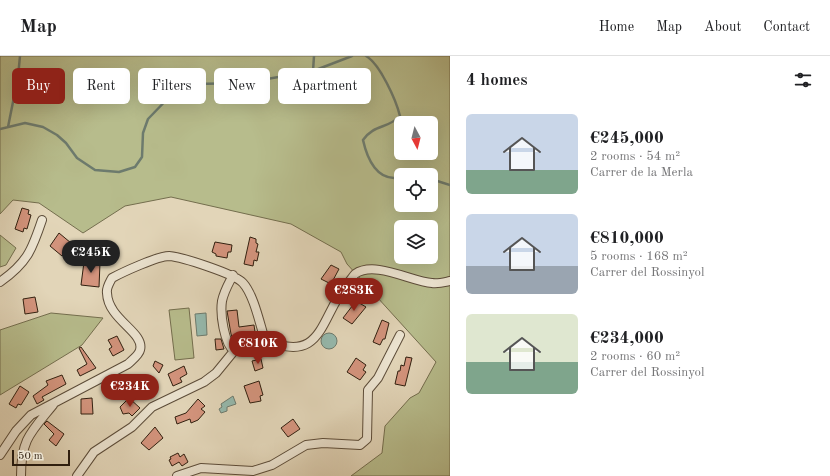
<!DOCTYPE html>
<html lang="en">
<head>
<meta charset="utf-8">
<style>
	body { margin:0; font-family:"Old Standard TT",serif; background:#f2f2f2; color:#202124; height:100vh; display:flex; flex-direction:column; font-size:15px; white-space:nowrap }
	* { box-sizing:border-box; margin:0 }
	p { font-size:13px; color:#757577 }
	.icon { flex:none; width:22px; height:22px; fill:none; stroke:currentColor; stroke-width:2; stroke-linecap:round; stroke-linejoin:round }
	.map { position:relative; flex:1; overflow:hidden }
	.panel { display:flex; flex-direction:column; background:#fff; width:380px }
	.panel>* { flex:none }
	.banner { position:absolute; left:12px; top:12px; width:378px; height:36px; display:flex; gap:8px }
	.needle { width:26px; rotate:173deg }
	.buttons { position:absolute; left:394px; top:60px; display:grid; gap:8px }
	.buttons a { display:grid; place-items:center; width:44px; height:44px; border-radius:6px; background:#fff; box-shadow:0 4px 16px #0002; font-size:20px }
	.scale { position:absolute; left:12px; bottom:10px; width:58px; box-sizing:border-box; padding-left:4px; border:2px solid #301f0f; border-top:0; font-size:11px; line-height:14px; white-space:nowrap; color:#301f0f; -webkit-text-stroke:3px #ece4d1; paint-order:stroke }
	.price { position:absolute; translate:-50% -34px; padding:0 9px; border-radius:14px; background:#8f2418; color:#fff; font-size:13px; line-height:26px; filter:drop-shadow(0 1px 2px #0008) }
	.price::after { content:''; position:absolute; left:50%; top:24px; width:12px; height:9px; margin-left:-6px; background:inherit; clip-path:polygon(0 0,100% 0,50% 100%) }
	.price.on { background:#222; color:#fff }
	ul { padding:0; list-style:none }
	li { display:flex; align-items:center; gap:12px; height:100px; padding:0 16px }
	li span { display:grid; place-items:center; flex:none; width:112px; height:80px; border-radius:6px; color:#555 }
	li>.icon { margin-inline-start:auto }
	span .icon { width:48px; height:48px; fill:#fffc; stroke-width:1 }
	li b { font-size:17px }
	h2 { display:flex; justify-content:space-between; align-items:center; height:48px; padding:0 16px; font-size:17px }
	.pill { padding:0 14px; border-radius:6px; background:#fff; box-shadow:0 4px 16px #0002; font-size:14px; line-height:36px }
	.pill.on { background:#8f2418; color:#fff }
	header { display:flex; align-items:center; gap:24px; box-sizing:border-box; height:56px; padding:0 20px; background:#fff; border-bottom:1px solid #e0e0e0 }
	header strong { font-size:19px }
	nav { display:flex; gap:22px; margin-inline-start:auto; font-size:14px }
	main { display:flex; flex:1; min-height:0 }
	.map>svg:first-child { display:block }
	.green { fill:#b7bc8c; stroke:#746e4e; fill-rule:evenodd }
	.water { fill:#95b9ad; stroke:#6d7b6e }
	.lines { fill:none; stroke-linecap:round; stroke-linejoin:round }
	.stream { stroke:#6d7b6e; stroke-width:2.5 }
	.building { fill:#d4947d; stroke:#301f0f }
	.street-casing { stroke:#5c4c39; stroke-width:10 }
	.street { stroke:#ece4d1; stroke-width:8 }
</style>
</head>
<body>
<header>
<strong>Map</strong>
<nav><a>Home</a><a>Map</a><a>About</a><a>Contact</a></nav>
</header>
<main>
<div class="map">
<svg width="450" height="420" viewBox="0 0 450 420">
	<rect width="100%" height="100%" fill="#e2d5b8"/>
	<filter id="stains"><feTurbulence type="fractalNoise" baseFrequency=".005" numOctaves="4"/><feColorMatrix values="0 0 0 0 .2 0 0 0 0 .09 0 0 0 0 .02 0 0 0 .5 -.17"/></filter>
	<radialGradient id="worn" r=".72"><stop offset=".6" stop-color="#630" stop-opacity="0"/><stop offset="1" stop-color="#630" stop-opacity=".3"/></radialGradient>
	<path class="green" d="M0,0H450V420H351L382,397L385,370L410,342L419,337L436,306L347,208L341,196L291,168L171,141L125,150L83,177L39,147L13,144L0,158ZM401,67H431V97H401ZM401,119H431V149H401ZM401,171H431V201H401Z
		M0,179L16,192L6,209L0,211Z
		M189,252L194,302L175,304L169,254Z
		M51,257L103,262L82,289L0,339V274Z"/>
	<path class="water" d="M206,257L207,279L197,280L195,258Z
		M321 285a8 8 0 1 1 16 0a8 8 0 1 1-16 0Z
		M233,340L236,348L227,351V355L221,357L219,353L222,351L221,348Z"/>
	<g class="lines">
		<path class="stream" d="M366,0C380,8 396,44 400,60C388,73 374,68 363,84C367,102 377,127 401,121
			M313,15L314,0
			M8,71L18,21L20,0
			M0,73L25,67L43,71L57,79L66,87L77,102L95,114L119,116L135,111L142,101L143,77L148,63L175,35L195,28L244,27L313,15L352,0
			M408,119H410
			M431,123L450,129"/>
	</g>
	<path class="building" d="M22,152L29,154L28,158L31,159L27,173L24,172L23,176L15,173Z
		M59,177L71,187L62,200L50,190Z
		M250,181L256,183V187L258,188L256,196H259L257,205L254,204L253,210L244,208Z
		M215,186L232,189L231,196H228L227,202L216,200V198L212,196Z
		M84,206L100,207L99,231L81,229Z
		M331,209L339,213L331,228L321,223Z
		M35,241L38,256L25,258L23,243Z
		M356,245L366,251L352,268L343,262Z
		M237,254L239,271L254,269L256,283L234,286L231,278L227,255Z
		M382,264L389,267L385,283H383L380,289L373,286Z
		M117,280L124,294L113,300L109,293L112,291L108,284Z
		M215,283H221L224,293L216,294Z
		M81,291L96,312L80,320L77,314L87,308L79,292Z
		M406,301L412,302L405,330L395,328L398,315H400L401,309L404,310Z
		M356,302L366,309L363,314L366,316L360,324L347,316Z
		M261,303L263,312L255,315L252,305Z
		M155,305L163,309L159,317L153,310Z
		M184,310L187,318L180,322L182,326L173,330L168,318Z
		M62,319L66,328L42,341L44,344L37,348L33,340L48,329L46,325Z
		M124,319L129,326L118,334L113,327Z
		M259,325L263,339L260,340L261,345L250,347L244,330Z
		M20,330L29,336L21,349L18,348L16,352L9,348Z
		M92,342L93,358H81V343Z
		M129,342L140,352L132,360L129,357L123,358L120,351Z
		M198,343L205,350L201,353L205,356L198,364L191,367L190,363L177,368L175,361L186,357Z
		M293,363L300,373L288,381L281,372Z
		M47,365L64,378L56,390L49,384L54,378L44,368Z
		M155,371L163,382L149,394L141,387Z
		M178,397L180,401L184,398L188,406L182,410L179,406L172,410L169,404L171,403L170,401Z"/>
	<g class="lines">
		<defs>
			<path id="street" d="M233,219C229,227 224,235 222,245C220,258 224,287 234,295
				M0,226C27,207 32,194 42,164
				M265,284C324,309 319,262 348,227C350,225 353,220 355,218C375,204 412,226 432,227C438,228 445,226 450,225
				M0,399L16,375L31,359L128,308C132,304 139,299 140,294C145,276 108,264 107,237C106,232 110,226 112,222C123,216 158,200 169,200C182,201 235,218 243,227C254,239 260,269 265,284
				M21,420C21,383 31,376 53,349
				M77,420L94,396L132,371L152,351L204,326L216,317L234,295C245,294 257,293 265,284
				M177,420L201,412L253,415L272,409L306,389L323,387L360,389L367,383L368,334L378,322L400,279"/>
		</defs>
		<use href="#street" class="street-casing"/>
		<use href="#street" class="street"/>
	</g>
	<rect width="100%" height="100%" filter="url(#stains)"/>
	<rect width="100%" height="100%" fill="url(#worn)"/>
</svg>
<div class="buttons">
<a><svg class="needle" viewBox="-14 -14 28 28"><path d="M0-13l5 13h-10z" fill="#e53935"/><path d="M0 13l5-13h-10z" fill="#757577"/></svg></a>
<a><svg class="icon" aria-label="locate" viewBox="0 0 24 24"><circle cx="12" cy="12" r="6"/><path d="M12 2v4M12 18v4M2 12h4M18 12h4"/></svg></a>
<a><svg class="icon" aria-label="layers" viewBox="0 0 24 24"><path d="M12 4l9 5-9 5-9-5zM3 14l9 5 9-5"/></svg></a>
</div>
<div class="scale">50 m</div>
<b class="price on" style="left:91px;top:218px">€245K</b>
<b class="price" style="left:354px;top:256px">€283K</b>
<b class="price" style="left:258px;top:309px">€810K</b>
<b class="price" style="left:130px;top:352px">€234K</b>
<div class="banner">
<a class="pill on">Buy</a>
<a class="pill">Rent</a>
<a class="pill">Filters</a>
<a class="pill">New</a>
<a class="pill">Apartment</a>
</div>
</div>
<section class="panel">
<h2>4 homes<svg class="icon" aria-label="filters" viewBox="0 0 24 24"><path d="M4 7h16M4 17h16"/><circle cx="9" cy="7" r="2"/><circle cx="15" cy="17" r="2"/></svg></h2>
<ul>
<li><span style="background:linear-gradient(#c9d6e8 70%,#7fa58c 0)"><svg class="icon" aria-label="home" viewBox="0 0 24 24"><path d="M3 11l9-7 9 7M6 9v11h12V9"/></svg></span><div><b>€245,000</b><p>2 rooms · 54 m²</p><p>Carrer de la Merla</p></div></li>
<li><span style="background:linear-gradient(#c9d6e8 65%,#9aa5b1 0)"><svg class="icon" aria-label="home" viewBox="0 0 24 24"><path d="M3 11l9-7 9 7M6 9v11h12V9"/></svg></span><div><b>€810,000</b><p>5 rooms · 168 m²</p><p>Carrer del Rossinyol</p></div></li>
<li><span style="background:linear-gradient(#dfe7d0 60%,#7fa58c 0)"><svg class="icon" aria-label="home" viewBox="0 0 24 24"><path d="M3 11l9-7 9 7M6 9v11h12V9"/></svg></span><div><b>€234,000</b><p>2 rooms · 60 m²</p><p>Carrer del Rossinyol</p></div></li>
</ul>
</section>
</main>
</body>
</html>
